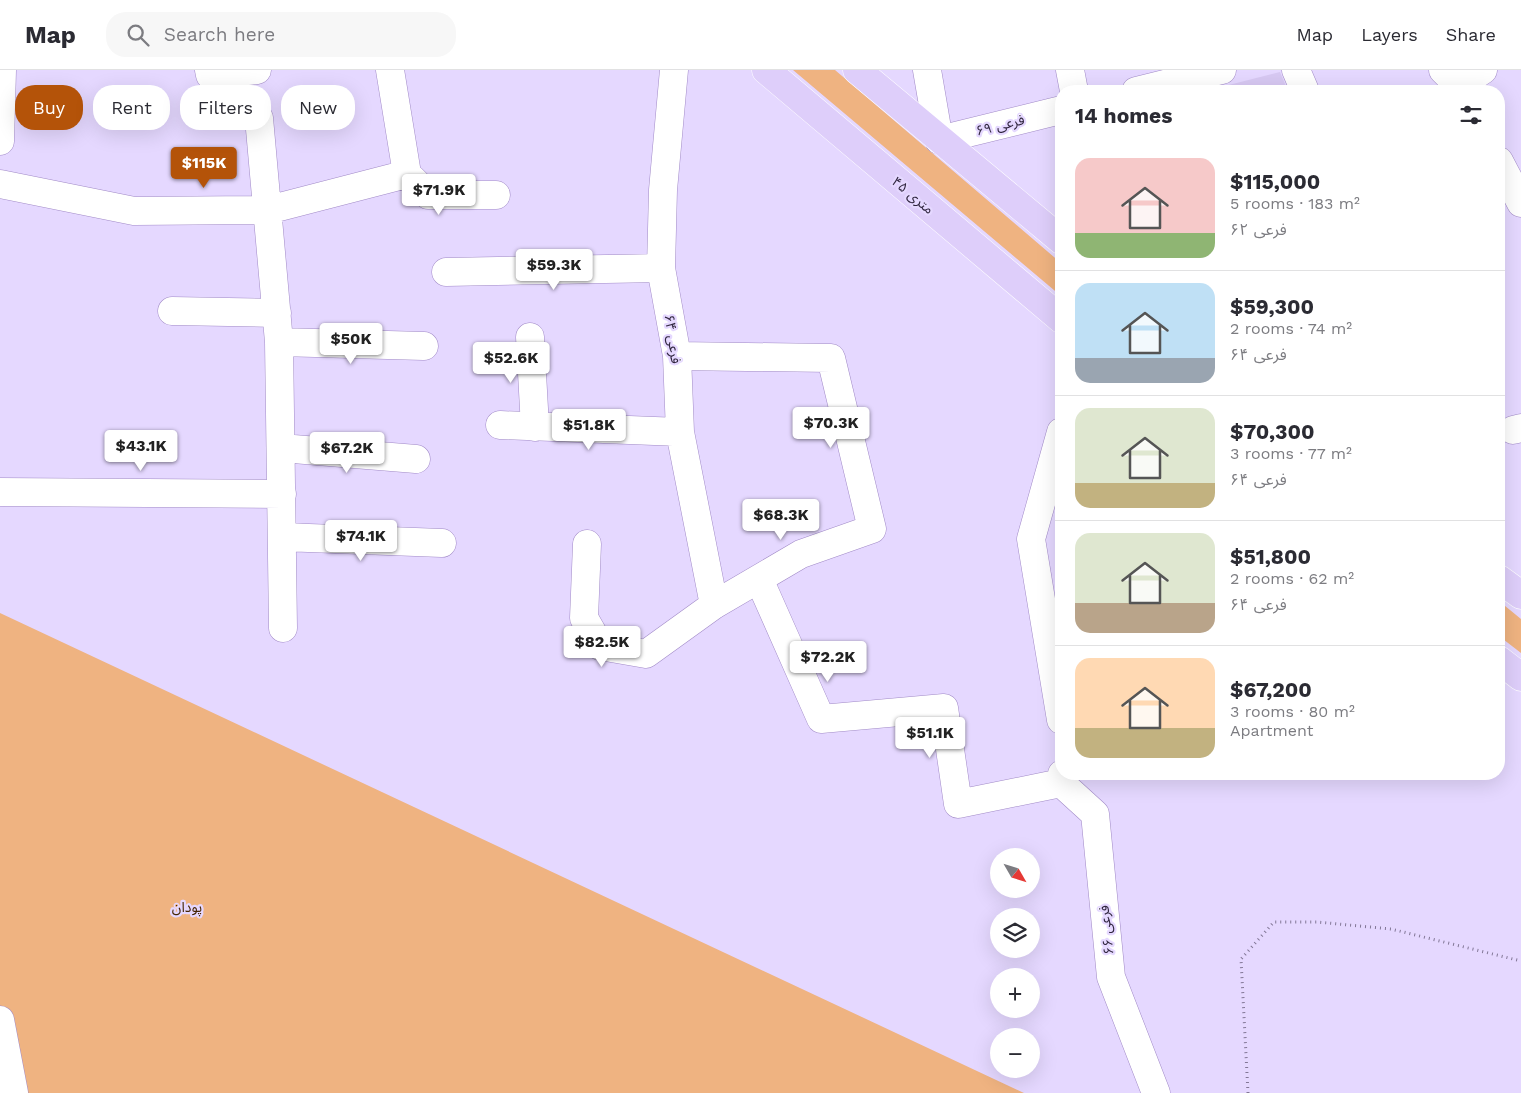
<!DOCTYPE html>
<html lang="en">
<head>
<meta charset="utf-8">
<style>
	body { margin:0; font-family:"Work Sans","Noto Sans Arabic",sans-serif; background:#f7f7f7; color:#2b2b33; height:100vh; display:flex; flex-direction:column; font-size:19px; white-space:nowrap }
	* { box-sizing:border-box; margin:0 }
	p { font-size:16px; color:#7c7c81 }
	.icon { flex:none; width:28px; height:28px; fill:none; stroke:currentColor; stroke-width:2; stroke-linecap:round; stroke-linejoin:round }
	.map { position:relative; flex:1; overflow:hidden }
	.drawer { position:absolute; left:1055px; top:15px; width:450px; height:695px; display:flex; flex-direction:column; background:#fff; border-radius:20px; box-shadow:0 5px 20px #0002 }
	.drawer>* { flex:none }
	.banner { position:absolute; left:15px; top:15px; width:475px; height:45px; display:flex; gap:10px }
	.needle { width:32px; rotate:129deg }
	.buttons { position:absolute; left:990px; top:778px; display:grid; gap:10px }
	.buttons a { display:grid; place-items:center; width:50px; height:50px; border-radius:50%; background:#fff; box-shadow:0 5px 20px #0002; font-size:25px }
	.price { position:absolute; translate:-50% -42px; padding:0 11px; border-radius:5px; background:#fff; color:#222; font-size:16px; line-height:32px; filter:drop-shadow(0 1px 2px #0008) }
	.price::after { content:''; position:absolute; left:50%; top:30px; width:15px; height:11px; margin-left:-8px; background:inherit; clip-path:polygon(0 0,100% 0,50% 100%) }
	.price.selected { background:#b45309; color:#fff }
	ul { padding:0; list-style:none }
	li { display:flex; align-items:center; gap:15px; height:125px; padding:0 20px }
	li+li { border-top:1px solid #e1e1e2 }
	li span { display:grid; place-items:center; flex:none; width:140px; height:100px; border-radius:15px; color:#555 }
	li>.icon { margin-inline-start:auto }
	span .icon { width:60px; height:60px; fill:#fffc; stroke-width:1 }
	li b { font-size:21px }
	h2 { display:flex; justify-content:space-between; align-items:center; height:60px; padding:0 20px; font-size:21px }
	.chip { padding:0 18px; border-radius:20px; background:#fff; box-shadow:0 5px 20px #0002; font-size:18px; line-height:45px }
	.chip.selected { background:#b45309; color:#fff }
	header { display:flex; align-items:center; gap:30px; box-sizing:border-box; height:70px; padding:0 25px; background:#fff; border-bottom:1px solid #e1e1e2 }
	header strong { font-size:24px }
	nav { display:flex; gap:28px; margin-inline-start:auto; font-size:18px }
	.search { width:350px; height:45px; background:#f7f7f7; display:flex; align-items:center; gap:12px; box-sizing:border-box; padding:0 18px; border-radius:20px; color:#7c7c81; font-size:19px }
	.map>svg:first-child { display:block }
	.built { fill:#d7c8f2 }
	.green { fill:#efb381 }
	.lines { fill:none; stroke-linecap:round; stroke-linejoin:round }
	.minor-casing { stroke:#a18ac7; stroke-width:29 }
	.major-casing { stroke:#fff; stroke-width:29 }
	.path { stroke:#827796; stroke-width:3; stroke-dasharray:1 4; stroke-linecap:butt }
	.minor { stroke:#fff; stroke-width:28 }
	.major { stroke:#decefa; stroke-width:28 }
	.labels { text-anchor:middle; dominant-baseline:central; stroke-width:4.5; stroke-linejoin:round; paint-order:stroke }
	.street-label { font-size:14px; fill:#30263f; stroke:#e5d8ff }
	.park-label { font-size:14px; fill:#452504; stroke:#e5d8ff }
</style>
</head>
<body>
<header>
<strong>Map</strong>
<div class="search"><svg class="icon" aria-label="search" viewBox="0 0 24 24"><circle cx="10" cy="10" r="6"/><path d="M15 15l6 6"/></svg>Search here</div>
<nav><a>Map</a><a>Layers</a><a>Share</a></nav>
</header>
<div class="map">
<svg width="1521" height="1023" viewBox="0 0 1521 1023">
	<rect width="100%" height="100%" fill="#e5d8ff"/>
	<path class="built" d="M1280,2L1288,21H1205Z"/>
	<path class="green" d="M793,0H835L1061,193V226Z
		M1499,531L1521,549V583L1499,566Z
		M0,543L1024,1023H0Z"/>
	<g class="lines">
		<defs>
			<path id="minor" d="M209,0L210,5L257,0
				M390,0L407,104
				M674,0L663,120L661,198L677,286L680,362L714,535
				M927,0L939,70L1061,40
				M1070,0L1074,21
				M1296,0L1305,21
				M1443,0L1459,16L1483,0
				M1136,21L1222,0
				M259,48L279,272L283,558
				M0,71L2,0
				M1499,91L1521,133
				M407,104L428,125H496
				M0,114L134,141L268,140L407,104
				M446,202L661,198
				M172,241L277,243
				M530,267L535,357
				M279,272L424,276
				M500,355L680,362
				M1513,360L1521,358
				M1061,362L1031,469L1061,650
				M281,378L416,389
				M0,422L282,424
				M282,467L442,473
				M587,474L584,548L600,576L646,584L714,535L801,484L872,459L831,288L677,286
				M759,509L821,649L944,638L958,734L1061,713
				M1062,704L1061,713L1095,744L1111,907L1156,1023
				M0,950L14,1023"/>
			<path id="major" d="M766,0L1061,249
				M857,0L1061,170
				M1499,509L1521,525
				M1499,590L1521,607"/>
		</defs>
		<use href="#minor" class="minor-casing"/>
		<use href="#major" class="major-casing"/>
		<path class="path" d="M1248,1023L1241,889L1274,852H1317L1391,859L1521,891"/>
		<use href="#minor" class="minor"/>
		<use href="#major" class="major"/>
	</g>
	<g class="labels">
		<g class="street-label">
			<text transform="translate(1000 55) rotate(-14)">فرعی ۶۹</text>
			<text transform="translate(913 125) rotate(40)">۴۵ متری</text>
			<text transform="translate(673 269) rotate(82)">فرعی ۶۴</text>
			<text transform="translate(1106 860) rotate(-96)">فرعی ۶۶</text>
		</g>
		<g class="park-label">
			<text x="187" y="837">پودان</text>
		</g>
	</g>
</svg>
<div class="buttons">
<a><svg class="needle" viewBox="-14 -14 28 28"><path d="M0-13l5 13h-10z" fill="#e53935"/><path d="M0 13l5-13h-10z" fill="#7c7c81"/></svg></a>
<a><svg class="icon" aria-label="layers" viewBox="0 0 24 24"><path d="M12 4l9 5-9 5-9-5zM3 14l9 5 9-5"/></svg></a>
<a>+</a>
<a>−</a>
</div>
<b class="price selected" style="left:204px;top:119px">$115K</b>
<b class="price" style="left:439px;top:146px">$71.9K</b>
<b class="price" style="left:554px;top:221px">$59.3K</b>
<b class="price" style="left:351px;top:295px">$50K</b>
<b class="price" style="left:511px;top:314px">$52.6K</b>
<b class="price" style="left:831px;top:379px">$70.3K</b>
<b class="price" style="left:589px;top:381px">$51.8K</b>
<b class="price" style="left:141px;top:402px">$43.1K</b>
<b class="price" style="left:347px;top:404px">$67.2K</b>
<b class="price" style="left:781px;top:471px">$68.3K</b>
<b class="price" style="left:361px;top:492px">$74.1K</b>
<b class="price" style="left:602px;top:598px">$82.5K</b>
<b class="price" style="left:828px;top:613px">$72.2K</b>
<b class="price" style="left:930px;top:689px">$51.1K</b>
<div class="banner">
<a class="chip selected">Buy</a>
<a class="chip">Rent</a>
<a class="chip">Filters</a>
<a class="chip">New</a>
</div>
<section class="drawer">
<h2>14 homes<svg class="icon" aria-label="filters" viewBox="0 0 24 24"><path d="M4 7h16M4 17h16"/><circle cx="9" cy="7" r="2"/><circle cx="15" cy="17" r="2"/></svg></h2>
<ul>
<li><span style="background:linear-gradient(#f6c9c9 75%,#8fb573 0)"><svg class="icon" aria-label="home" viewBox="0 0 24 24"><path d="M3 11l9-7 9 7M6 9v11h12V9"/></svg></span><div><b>$115,000</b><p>5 rooms · 183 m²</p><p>فرعی ۶۲</p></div></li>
<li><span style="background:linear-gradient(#bfe0f5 75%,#9aa5b1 0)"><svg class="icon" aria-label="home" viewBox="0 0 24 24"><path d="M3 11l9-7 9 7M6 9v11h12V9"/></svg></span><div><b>$59,300</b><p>2 rooms · 74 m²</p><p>فرعی ۶۴</p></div></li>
<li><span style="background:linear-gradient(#dfe7d0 75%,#c2b280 0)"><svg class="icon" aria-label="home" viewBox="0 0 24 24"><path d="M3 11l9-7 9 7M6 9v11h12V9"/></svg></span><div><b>$70,300</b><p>3 rooms · 77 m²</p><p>فرعی ۶۴</p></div></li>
<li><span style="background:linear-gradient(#dfe7d0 70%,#b9a48a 0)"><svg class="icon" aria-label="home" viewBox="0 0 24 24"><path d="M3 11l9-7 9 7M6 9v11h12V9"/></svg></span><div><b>$51,800</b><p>2 rooms · 62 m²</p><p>فرعی ۶۴</p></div></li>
<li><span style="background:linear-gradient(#ffd9b3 70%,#c2b280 0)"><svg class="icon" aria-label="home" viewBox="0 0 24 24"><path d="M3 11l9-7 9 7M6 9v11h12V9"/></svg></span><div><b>$67,200</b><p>3 rooms · 80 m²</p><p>Apartment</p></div></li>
</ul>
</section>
</div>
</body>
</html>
